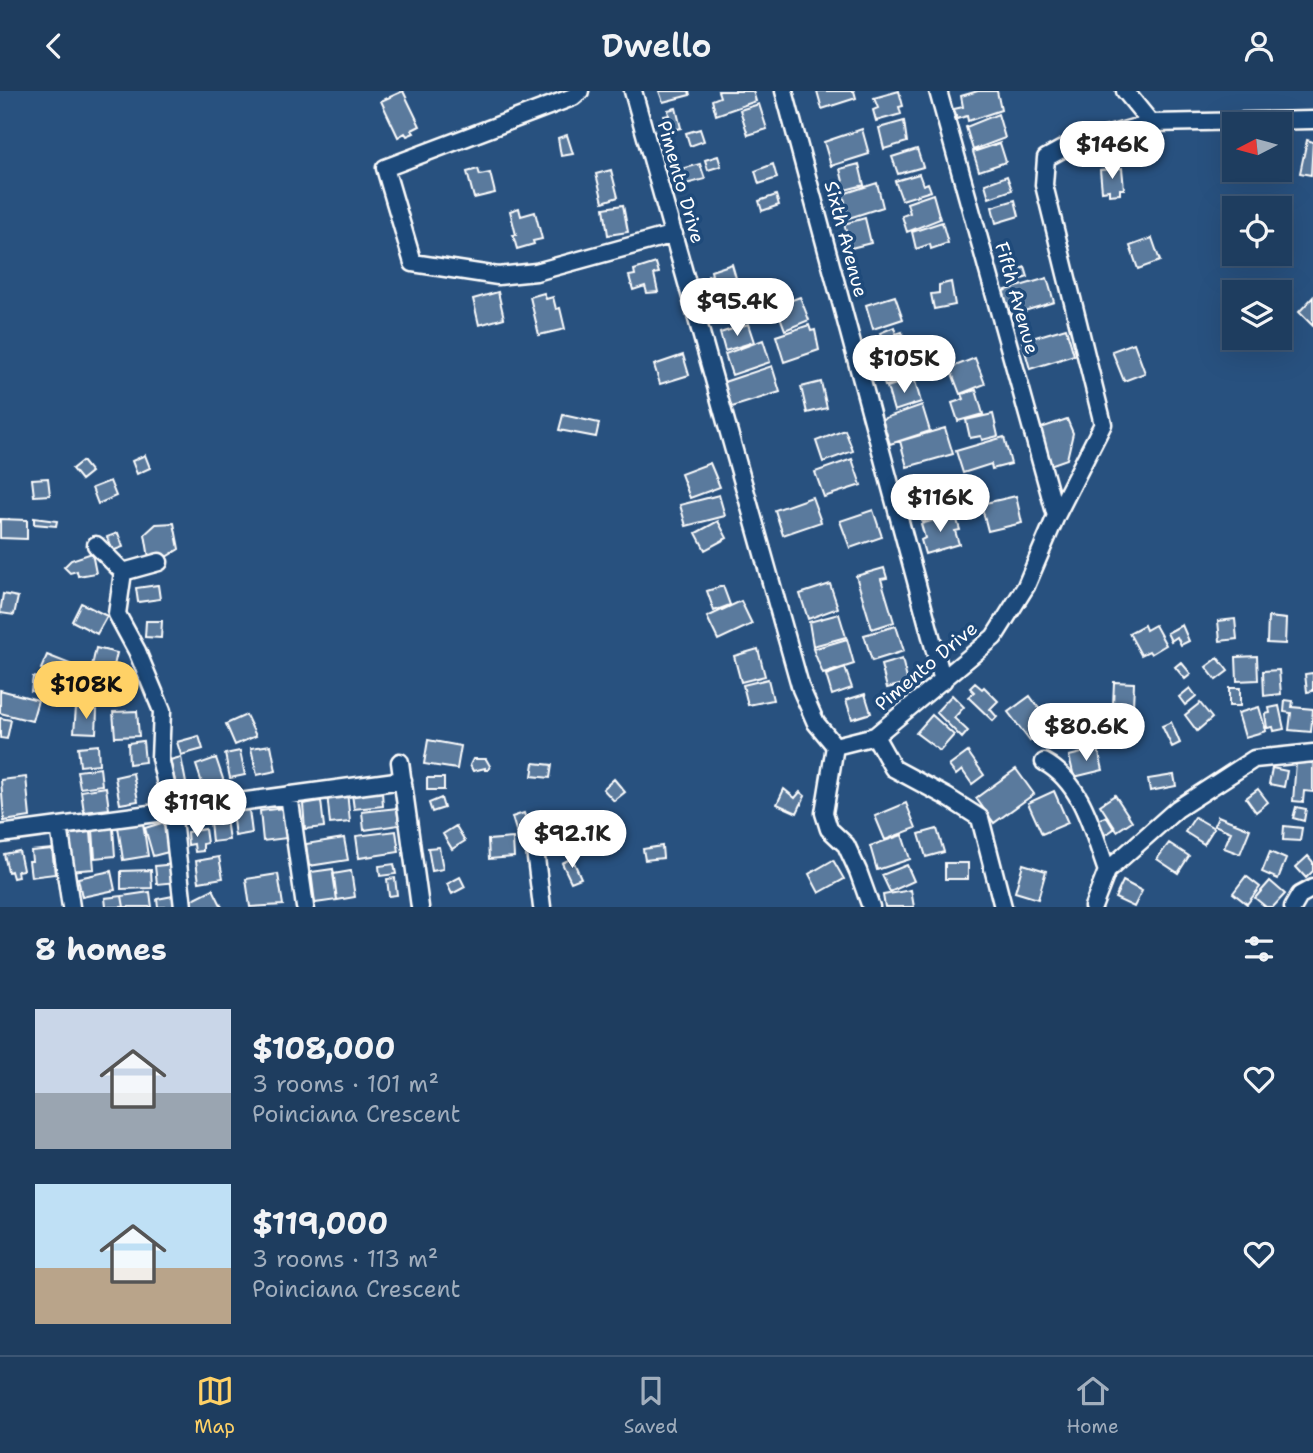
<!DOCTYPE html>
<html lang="en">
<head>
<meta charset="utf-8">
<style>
	body { margin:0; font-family:"Shantell Sans",sans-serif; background:#264465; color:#f1f3f6; height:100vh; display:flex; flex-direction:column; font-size:26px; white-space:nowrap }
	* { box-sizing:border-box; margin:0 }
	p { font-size:23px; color:#a1aebd }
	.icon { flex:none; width:38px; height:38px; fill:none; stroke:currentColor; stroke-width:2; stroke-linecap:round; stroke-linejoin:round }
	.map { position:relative; height:816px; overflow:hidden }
	.sheet { display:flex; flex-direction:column; background:#1e3d5f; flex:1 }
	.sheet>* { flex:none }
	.needle { width:46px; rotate:264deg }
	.controls { position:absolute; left:1222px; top:21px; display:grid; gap:14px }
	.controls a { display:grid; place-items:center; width:70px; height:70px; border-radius:0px; background:#1e3d5f; box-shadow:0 7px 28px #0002,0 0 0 2px #3c5674; font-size:35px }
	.price { position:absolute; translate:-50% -60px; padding:0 16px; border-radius:24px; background:#fff; color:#222; font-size:23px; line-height:46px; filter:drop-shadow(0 2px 4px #0008) }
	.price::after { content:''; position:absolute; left:50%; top:42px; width:21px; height:16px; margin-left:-10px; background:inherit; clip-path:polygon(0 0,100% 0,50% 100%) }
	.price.on { background:#ffd166; color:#111 }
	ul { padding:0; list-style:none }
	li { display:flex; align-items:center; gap:21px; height:175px; padding:0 35px }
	li span { display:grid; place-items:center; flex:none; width:196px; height:140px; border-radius:0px; color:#555 }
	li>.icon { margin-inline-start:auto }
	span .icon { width:84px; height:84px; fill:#fffc; stroke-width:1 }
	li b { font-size:30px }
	h2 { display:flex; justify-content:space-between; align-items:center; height:84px; padding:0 35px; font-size:30px }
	header { display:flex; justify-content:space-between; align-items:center; height:91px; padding:0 35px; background:#1e3d5f; font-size:32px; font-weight:600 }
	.menu { display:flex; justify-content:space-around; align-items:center; height:98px; border-top:2px solid #3c5674; background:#1e3d5f; font-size:19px; color:#a1aebd }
	.menu a { display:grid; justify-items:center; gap:4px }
	.menu .on { color:#ffd166 }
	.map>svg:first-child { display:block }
	.building { fill:#5a7a9d; stroke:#fff; stroke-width:2 }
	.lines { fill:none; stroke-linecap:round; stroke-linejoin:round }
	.minor-casing { stroke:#fff; stroke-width:21 }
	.minor { stroke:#1f4a7a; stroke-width:16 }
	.labels { text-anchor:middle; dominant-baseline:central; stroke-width:7; stroke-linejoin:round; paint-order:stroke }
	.street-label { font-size:19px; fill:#fff; stroke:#1f4a7a }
</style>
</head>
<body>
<header><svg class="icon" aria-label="back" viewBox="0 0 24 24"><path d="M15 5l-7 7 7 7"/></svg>Dwello<svg class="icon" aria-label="person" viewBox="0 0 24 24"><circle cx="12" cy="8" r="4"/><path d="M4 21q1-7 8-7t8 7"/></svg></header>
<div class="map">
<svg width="1313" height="816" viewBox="0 0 1313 816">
	<rect width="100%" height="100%" fill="#28517f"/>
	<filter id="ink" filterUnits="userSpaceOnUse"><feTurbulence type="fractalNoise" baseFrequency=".0143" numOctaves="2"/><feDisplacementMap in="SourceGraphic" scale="14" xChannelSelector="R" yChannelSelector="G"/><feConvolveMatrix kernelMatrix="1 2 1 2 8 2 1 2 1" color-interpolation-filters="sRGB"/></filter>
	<g filter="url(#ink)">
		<path class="building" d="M403,0L420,35L412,39L414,42L407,45L405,42L398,46L381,10Z
			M659,0H689L690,4L663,11Z
			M718,0H753L756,10L716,24L712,9L720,6Z
			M817,0H854L856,7L822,18Z
			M899,0L903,15L899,16L901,23L876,30L873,19L878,17L874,7Z
			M978,0H997L1001,19L968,30L967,25L957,28L954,18L963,16L961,5Z
			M759,13L767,38L748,44L740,19Z
			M676,17L681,37L672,39L670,33L666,34L664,25L669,24L668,19Z
			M998,23L1005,47L973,59L966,36Z
			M904,30L907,51L884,58L879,37Z
			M700,38L704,50L690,55L686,42Z
			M862,38L869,63L831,75L824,51Z
			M567,44L573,63L561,65L558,47Z
			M1307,49L1313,51L1311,84L1300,82Z
			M1000,52L1006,71L979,80L973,61Z
			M917,58L923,76L898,83L892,66Z
			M718,65L721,75L708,79L705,69Z
			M700,73L705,88L686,93L682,78Z
			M773,73L777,87L759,93L755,80Z
			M859,73L864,94L845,99L840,78Z
			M1122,77L1124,98H1120V103L1109,104V99L1102,100L1100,79Z
			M478,78L480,84L490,82L495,102L474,107L467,81Z
			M611,79L618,106L603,111L596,83Z
			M919,83L923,94L928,92L931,100L902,109L895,90Z
			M1007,85L1012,99L989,107L985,93Z
			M877,92L883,116L849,127L843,103Z
			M933,103L940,128L907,141L902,125L910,122L907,112Z
			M776,104L779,114L762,120L759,110Z
			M1015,109L1019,125L996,132L992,116Z
			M623,114L628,141L608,144L604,117Z
			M519,117L521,125L535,121L542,148L533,150L534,153L517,158L513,144H516L510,120Z
			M865,127L871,152L851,157L844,133Z
			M942,131L948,152L931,158L930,153L916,158L912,141Z
			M1152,147L1160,170L1138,178L1130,155Z
			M656,172L659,182L654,183L658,201L647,202L645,195L633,199L629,185L635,184L634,179Z
			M732,173L738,194L719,201L716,194L711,196L708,185L712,184L711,180Z
			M1025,176L1028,186L1010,192L1007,183Z
			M1047,187L1054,211L1011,224L1003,200Z
			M951,191L955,214L934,218L931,203L939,202V194Z
			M743,197L751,221L719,232L711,208Z
			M498,201L504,227L479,234L473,208Z
			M544,202L546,208L553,206L556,218L560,217L565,238L539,244L530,206Z
			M895,205L903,228L873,238L866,214Z
			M800,206L809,229L785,239L776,215Z
			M1313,206V235L1299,221Z
			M748,233L754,251L725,260L720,242Z
			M809,234L811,240L815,239L819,259L784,271L776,245Z
			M894,236L896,243L902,241L908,256L888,263L880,242Z
			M1066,237L1074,264L1030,278L1022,250Z
			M763,249L770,271L732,284L725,263Z
			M1134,252L1145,282L1124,290L1112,260Z
			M908,258H910L912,263L907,265L912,281L917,279L918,285L885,295L876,268Z
			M683,264L689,284L660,293L654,274Z
			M975,267L985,293L960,303L950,277Z
			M772,275L780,301L729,317L721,292Z
			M914,287L921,311L894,320L887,296Z
			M821,291L827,317L807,322L801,296Z
			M976,299L983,323L958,330L952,312L964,308L962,303Z
			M922,314L930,340L890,353L882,328Z
			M993,323L998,345L982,349L981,345L970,347L966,329Z
			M563,324L599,332L596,346L559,339Z
			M1067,328L1073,342L1067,368L1050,374L1038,338Z
			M945,337L953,363L907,376L900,350Z
			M845,339L853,360L823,371L816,350Z
			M1004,346L1011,373L992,378L991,373L963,382L956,360Z
			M145,364L150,377L137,383L132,370Z
			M852,368L861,394L824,406L815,381Z
			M82,370L91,381L81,389L72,378Z
			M710,372L720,396L690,407L681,383Z
			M48,387L50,404L34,405L32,388Z
			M110,390L116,405L98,413L92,397Z
			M940,395L950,419L922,431L912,406Z
			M719,404L725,425L686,435L680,414Z
			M1016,405L1022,432L988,440L981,413Z
			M812,406L821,431L783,444L775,419Z
			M873,419L882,446L850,457L840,430Z
			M951,424L953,430L957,429L960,439L955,440L959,453L925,463L921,449L925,447L921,433Z
			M34,427L57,430L56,435L34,433Z
			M0,428L27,429V448L0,447Z
			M718,430L727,447L705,459L696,442Z
			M174,432L179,458L166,466L149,467L145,443L156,433Z
			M118,442L123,456L112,460L107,446Z
			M92,462L96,482L78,485L77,480L70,482L64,476L71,469Z
			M884,477L887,487L881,488L894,531L872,538L856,485Z
			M830,493L838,517L808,528L800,503Z
			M158,494L160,508L138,511L136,497Z
			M723,495L730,514L714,520L707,500Z
			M3,503L18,506L14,524L0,522Z
			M741,510L752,533L718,549L707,526Z
			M81,512L107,525L97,543L72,530Z
			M839,523L846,546L813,555L809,531Z
			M1268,526L1286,528L1285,553L1267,552Z
			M1235,528L1237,548L1220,550L1218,530Z
			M146,530H162L161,547L145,546Z
			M1144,534L1146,539L1155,534L1166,554L1151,563L1149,560L1141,564L1129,542Z
			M1182,534L1189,550L1181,554L1177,546L1171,550L1167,542Z
			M896,535L904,560L872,570L864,544Z
			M847,548L854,573L823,583L813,558Z
			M96,557L117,562L113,579L92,575Z
			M758,558L765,585L741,591L734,565Z
			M47,564L70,573L64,587L41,578Z
			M1257,565L1258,589L1237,590L1236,566Z
			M1218,567L1228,580L1216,589L1206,576Z
			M902,568L908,592L887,597L881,574Z
			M1181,571L1191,583L1185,588L1175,576Z
			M845,577L852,597L832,604L826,584Z
			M1279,579L1281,603L1264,605L1263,580Z
			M1313,582V600L1307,601L1305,583Z
			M33,586L53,589L51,604L31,600Z
			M768,588L773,609L748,614L743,594Z
			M1114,591L1134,592L1133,615L1113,614Z
			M975,592L982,598L984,596L998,610L990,618L997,626L993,630L968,606L974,601L970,597Z
			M1190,597L1196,605L1185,614L1179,606Z
			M1229,597H1240V615H1229Z
			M0,599L38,609L32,630L0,622Z
			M865,603L871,622L852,628L846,609Z
			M952,604L964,616L954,627L968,640L962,647L936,621Z
			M1030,605L1051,634L1030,650L1008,621Z
			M1285,609L1293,610L1292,616L1313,618L1311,641L1289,639L1291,622L1284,621Z
			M1200,612L1212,627L1197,640L1185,624Z
			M1279,615L1284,638L1274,640L1273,636L1267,637L1265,623L1270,622L1269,617Z
			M1259,616L1266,640L1245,646L1238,622Z
			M76,617L97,619L96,642L74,641Z
			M137,620L139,645L115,646L113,621Z
			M246,624L256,645L235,654L226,633Z
			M932,624L954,644L940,660L916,642Z
			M1088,626L1099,647L1079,657L1068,636Z
			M0,627L11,629L7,648L0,647Z
			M1171,631L1180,652L1172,656L1162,635Z
			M199,645L203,658L181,664L177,651Z
			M428,649L461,655L457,678L424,673Z
			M143,650L145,671L129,673L128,652Z
			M98,654L99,673L80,675L78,656Z
			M271,654L276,680L257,684L251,657Z
			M1098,658L1103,679L1074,686L1069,665Z
			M240,660L245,684L230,687L225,663Z
			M968,661L984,684L972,693L962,679L956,684L949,675Z
			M181,666L186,692L176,694L170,669Z
			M216,667L225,694L205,701L196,674Z
			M473,668H486L490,675L488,679H485V677L473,680L470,674Z
			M1296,671L1313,672V701L1304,700L1303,711L1293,710Z
			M534,672L552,674L550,687L532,685Z
			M100,677L102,694L80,697L77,680Z
			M1272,677L1287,680L1284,696L1269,693Z
			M1016,678L1034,703L994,732L976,707Z
			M133,682L138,710L120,713L115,686Z
			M1174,684L1176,695L1150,700L1148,688Z
			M26,686L30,726L4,730L1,689Z
			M427,687H444V699H427Z
			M614,688L625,701L614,710L603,698Z
			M106,696L109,718L84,721L81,700Z
			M784,698L795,707L800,701L805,705L797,722L777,713Z
			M1258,698L1268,711L1256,721L1246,707Z
			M347,700L350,731L330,733L327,702Z
			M1054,700L1068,732L1042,743L1028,712Z
			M382,701L383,715L354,718L352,703Z
			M1115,704L1132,730L1117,740L1100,714Z
			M441,707L444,717L432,721L429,712Z
			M321,710L324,736L305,738L303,713Z
			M906,712L916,737L885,749L875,725Z
			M1296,716L1306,718L1304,730L1293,727Z
			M283,717L287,747L263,750L260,720Z
			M397,717L399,734L364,739L362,721Z
			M249,719L252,742L235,745L232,721Z
			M524,722L534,752L521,756L512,726Z
			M1106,725L1114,738L1105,744L1096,731Z
			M1218,725L1250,738L1240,763L1224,757L1231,741L1214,734Z
			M1195,726L1214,737L1204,753L1185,741Z
			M226,728L229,749L212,751L210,730Z
			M168,730L176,759L153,765L145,737Z
			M143,732L148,765L123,769L118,736Z
			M456,735L465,750L452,758L443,743Z
			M1284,735L1302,737L1300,750L1283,749Z
			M113,737L115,765L95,767L93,739Z
			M205,738L207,752L203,753V760L195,761L194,753L188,754L187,741Z
			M937,738L944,761L926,766L919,743Z
			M396,740L399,761L359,767L356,745Z
			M91,741L94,778L67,780L64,744Z
			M902,744L910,768L877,779L870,755Z
			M344,747L348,769L309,775L306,753Z
			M513,747L514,766L489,768L488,749Z
			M1169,752L1189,765L1178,782L1157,768Z
			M662,755L663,767L645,769L643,758Z
			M439,756L443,778L432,780L428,757Z
			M52,758L55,783L31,786L29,770H32L31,760Z
			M19,760L23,779L17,780L18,786L13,787L11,780L8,781L4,763Z
			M1270,761L1286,768L1278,788L1262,781Z
			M1308,765L1313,771V780L1306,787L1296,776Z
			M219,766L223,787L199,791L196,770Z
			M572,767L581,787L571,791L562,772Z
			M833,769L844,788L819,802L809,783Z
			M945,772H968V788H945Z
			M175,773L177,791L157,793L155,775Z
			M394,773L396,783L380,785L379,775Z
			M1023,773L1046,780L1038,808L1015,801Z
			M907,774L914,790L890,801L882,784Z
			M333,778L337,809L315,812L311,781Z
			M151,779L152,797L121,798V780Z
			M111,780L115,799L82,806L78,787Z
			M351,780L355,806L337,809L333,783Z
			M278,783L283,814L250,816L246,788Z
			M1246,785L1260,796L1247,813L1233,802Z
			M460,786L465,796L452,803L447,793Z
			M395,787L397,804L389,805L387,788Z
			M1123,790L1142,800L1134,816L1115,807Z
			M1270,790L1285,803L1273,816H1266L1255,807Z
			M213,798L222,816H187L185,812Z
			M911,799L914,816H885L883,804Z
			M150,801L152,816H124L122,805Z
			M122,805L124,816H106L105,807Z
			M173,805L175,816H158L157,808Z"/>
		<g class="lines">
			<defs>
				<path id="minor" d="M580,0L573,6L385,77L413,172L498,185L536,181L674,143
					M633,0L801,598L816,632L835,655
					M784,0L943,590
					M938,0L1056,425
					M1125,0L1151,32
					M96,454L123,481L117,523L137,560L162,620L160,667L172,720L183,816
					M123,481L159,471
					M875,645L893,677L947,706L980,727L1003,816
					M835,655L875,645L994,546L1026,495L1056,425L1103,333L1044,94L1046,67L1066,56L1151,32L1313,29
					M835,655L824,722L829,738L846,754L858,780L871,816
					M400,671L420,816
					M1044,671C1083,692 1093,742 1107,780
					M289,704L305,816
					M59,735L71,816
					M0,743L403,689
					M542,816L535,759L545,743L544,737
					M1093,816L1107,780L1177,718L1254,668L1313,662
					M1293,816L1300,804L1313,797"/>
			</defs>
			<use href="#minor" class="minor-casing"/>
			<use href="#minor" class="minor"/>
		</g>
	</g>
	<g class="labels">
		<g class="street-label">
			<text transform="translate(681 91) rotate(74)">Pimento Drive</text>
			<text transform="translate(846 148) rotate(75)">Sixth Avenue</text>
			<text transform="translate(1017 207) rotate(74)">Fifth Avenue</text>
			<text transform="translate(926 575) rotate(-40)">Pimento Drive</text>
		</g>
	</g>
</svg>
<div class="controls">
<a><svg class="needle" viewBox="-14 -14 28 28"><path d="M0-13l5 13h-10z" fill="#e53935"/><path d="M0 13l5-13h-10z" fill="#a1aebd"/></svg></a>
<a><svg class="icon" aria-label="locate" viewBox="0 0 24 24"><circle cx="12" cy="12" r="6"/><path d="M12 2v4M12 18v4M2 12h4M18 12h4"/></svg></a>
<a><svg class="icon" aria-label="layers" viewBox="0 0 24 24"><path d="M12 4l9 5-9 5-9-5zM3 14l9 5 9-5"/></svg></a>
</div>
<b class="price" style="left:1112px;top:90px">$146K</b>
<b class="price" style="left:737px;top:247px">$95.4K</b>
<b class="price" style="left:904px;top:304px">$105K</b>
<b class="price" style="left:940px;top:443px">$116K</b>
<b class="price on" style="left:86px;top:630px">$108K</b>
<b class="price" style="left:1086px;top:672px">$80.6K</b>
<b class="price" style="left:197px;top:748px">$119K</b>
<b class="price" style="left:572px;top:779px">$92.1K</b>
</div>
<section class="sheet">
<h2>8 homes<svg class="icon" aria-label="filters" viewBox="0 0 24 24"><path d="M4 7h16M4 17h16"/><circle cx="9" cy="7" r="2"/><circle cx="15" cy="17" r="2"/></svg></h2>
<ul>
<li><span style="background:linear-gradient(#c9d6e8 60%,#9aa5b1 0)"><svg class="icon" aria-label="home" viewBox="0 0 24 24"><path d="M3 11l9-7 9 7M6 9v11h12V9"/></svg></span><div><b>$108,000</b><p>3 rooms · 101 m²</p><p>Poinciana Crescent</p></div><svg class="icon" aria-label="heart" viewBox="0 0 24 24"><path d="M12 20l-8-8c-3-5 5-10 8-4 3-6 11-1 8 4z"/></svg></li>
<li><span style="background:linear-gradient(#bfe0f5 60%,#b9a48a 0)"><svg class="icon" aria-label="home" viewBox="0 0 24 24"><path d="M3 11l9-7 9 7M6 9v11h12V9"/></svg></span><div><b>$119,000</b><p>3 rooms · 113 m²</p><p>Poinciana Crescent</p></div><svg class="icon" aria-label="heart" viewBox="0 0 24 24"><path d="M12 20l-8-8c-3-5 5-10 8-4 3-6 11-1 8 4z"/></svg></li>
</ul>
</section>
<nav class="menu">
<a class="on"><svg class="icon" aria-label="map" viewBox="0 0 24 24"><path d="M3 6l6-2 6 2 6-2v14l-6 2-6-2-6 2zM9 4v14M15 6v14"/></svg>Map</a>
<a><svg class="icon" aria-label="saved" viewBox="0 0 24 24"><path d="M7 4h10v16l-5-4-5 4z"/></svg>Saved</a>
<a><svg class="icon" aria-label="home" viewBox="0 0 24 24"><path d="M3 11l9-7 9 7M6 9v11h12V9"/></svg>Home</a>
</nav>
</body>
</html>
